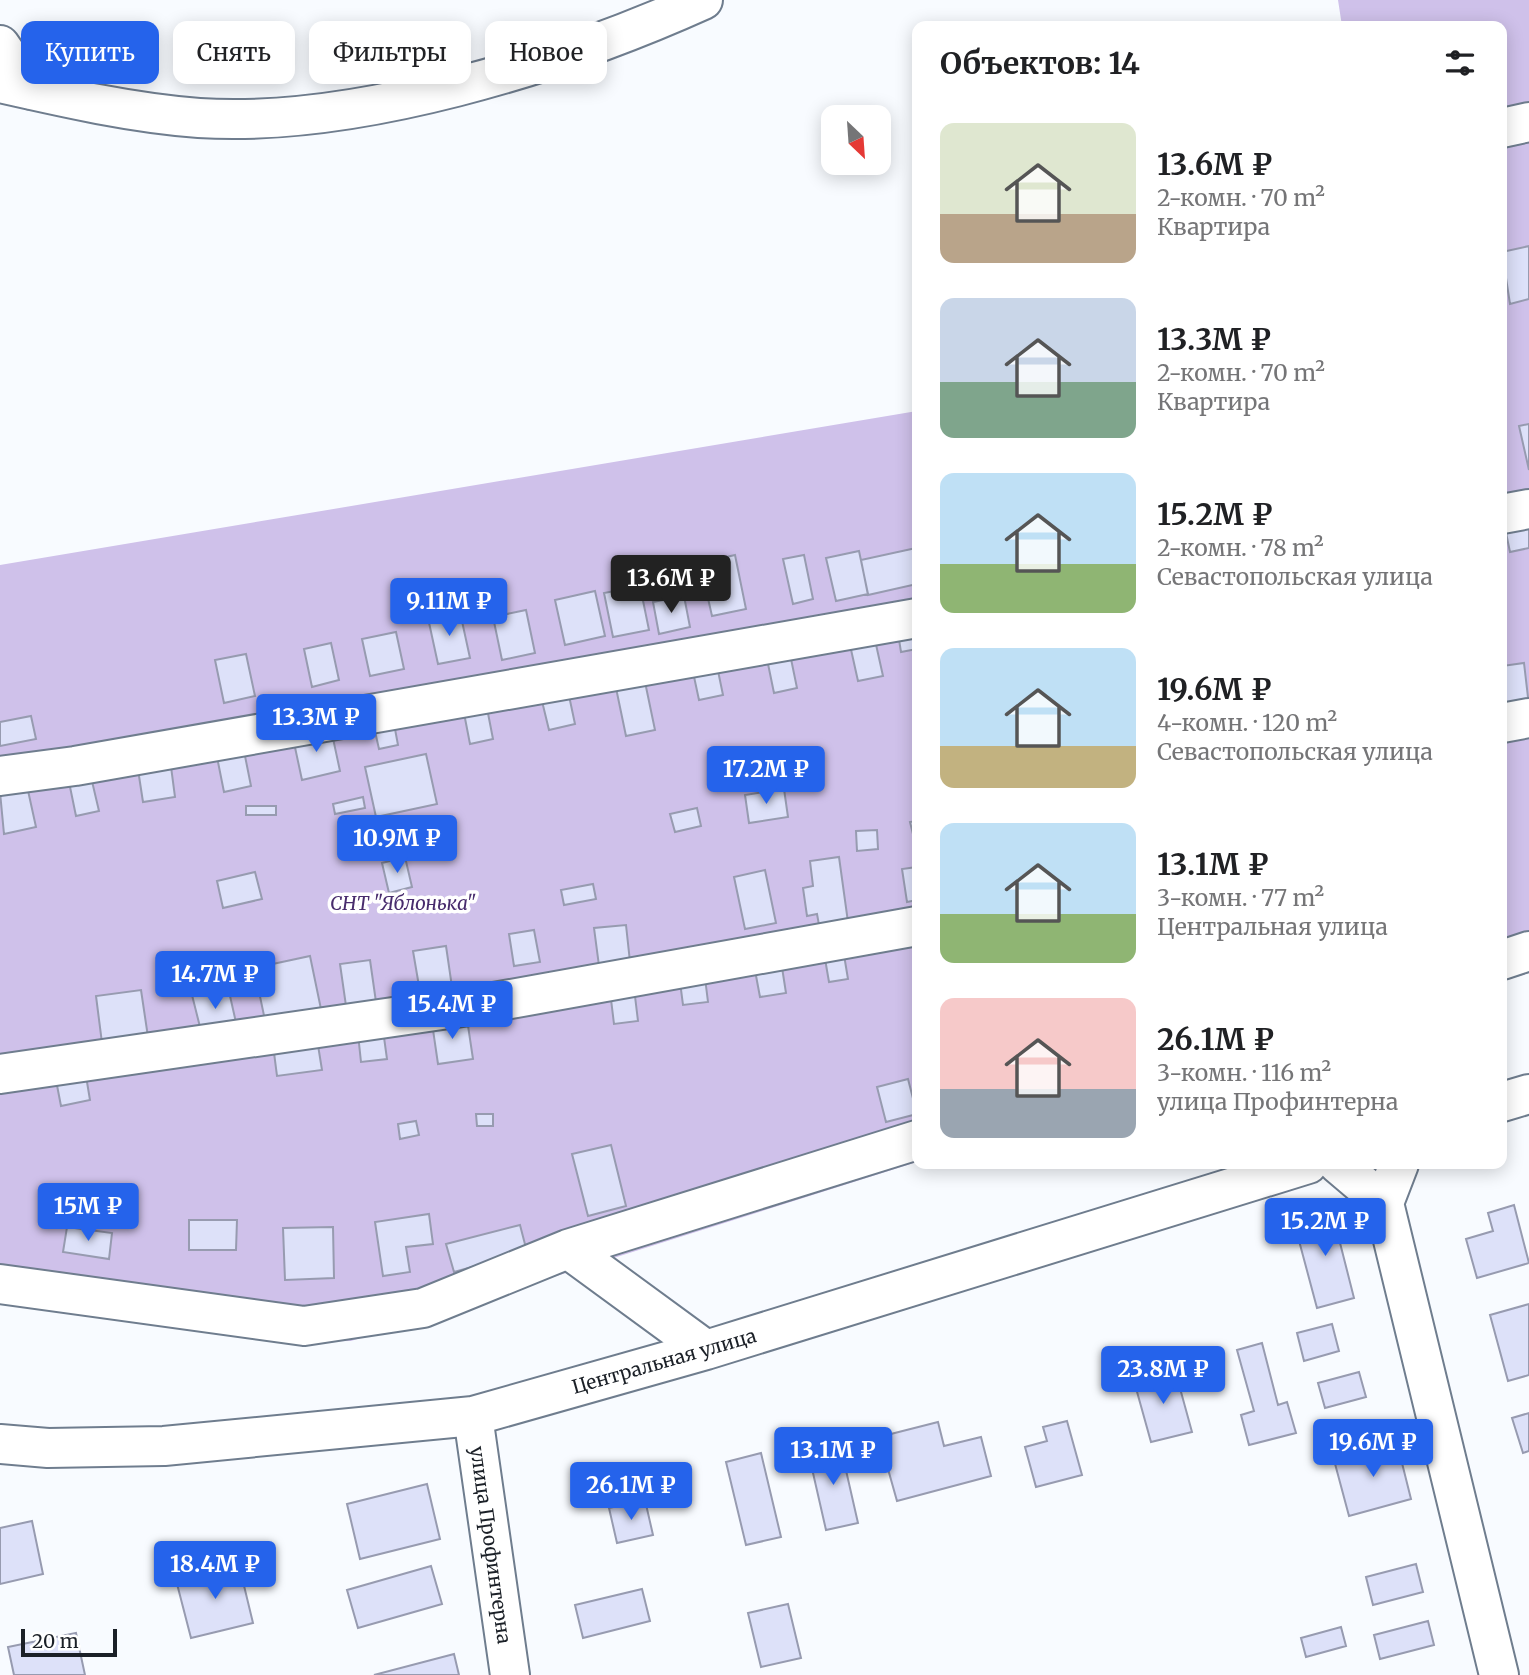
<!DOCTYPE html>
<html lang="ru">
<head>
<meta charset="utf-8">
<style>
	body { margin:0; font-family:Merriweather,serif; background:#f6f6f6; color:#202124; height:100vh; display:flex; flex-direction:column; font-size:26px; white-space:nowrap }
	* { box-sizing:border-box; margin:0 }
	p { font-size:23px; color:#757577 }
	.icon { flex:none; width:38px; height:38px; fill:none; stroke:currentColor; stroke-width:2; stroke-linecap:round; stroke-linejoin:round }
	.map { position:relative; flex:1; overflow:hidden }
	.sheet { position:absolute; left:912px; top:21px; width:595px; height:1148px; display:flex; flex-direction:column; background:#fff; border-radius:14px; box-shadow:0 4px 18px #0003 }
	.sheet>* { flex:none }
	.banner { position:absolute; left:21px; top:21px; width:665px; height:63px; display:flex; gap:14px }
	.needle { width:46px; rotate:155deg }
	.tools { position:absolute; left:821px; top:105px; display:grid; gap:14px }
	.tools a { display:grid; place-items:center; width:70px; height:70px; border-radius:14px; background:#fff; box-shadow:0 4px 18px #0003; font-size:35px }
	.scale { position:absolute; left:21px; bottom:18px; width:96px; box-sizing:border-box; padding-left:7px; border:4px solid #1b2027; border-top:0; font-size:19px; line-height:24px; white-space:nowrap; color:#1b2027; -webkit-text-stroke:5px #fff; paint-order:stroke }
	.price { position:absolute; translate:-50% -60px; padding:0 16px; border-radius:7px; background:#2563eb; color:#fff; font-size:23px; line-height:46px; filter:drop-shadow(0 2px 4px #0008) }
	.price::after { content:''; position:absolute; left:50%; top:42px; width:21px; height:16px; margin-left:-10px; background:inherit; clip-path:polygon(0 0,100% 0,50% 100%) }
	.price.on { background:#222; color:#fff }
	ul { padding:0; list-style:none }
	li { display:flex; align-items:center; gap:21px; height:175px; padding:0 28px }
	li span { display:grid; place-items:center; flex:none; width:196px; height:140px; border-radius:14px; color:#555 }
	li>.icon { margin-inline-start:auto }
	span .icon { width:84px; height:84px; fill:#fffc; stroke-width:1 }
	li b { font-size:30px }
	h2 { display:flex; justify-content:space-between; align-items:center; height:84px; padding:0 28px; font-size:30px }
	.pill { padding:0 24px; border-radius:14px; background:#fff; box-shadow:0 4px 18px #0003; font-size:24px; line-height:63px }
	.pill.on { background:#2563eb; color:#fff }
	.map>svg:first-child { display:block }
	.green { fill:#cfc1ea }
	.building { fill:#dde1f9; stroke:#979bb0; stroke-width:2 }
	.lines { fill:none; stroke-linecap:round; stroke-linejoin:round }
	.minor-casing { stroke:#6f7d8e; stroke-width:42 }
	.minor { stroke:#fff; stroke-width:38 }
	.labels { text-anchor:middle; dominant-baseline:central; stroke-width:7; stroke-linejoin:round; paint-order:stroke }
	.park-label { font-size:19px; font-style:italic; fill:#482c6d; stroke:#fff }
	.street-label { font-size:19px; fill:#1b2027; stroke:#fff }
</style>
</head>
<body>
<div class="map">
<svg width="1529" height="1675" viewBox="0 0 1529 1675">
	<rect width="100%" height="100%" fill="#f8fbff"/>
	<path class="green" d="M1338,0H1529V973L1502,981V26H1342Z
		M917,411V1162L351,1341L282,1342L0,1300V565Z"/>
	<path class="building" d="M1529,246V299L1510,304L1502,252Z
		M1529,424V470L1519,426Z
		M1529,524V548L1510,552L1505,528Z
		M916,548L917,584L868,595L861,560Z
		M859,551L868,594L836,601L826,558Z
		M735,555L746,609L712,616L700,563Z
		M804,555L813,599L793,604L783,559Z
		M640,586L649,630L613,637L604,593Z
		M595,591L605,636L565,645L555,600Z
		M684,596L690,627L659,634L653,602Z
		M526,610L535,653L502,660L493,617Z
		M460,612L470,658L438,664L428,618Z
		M917,623V649L901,652L897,627Z
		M396,632L404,669L370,676L362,639Z
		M875,640L883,676L858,681L850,645Z
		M331,643L339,680L312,687L304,649Z
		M246,654L255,696L224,703L215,660Z
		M790,654L797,688L774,693L767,659Z
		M1524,663L1529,706L1502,710V666Z
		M717,666L723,695L699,700L693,672Z
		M645,682L655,730L626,736L616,688Z
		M568,691L575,724L549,730L541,697Z
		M486,703L493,739L470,744L463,708Z
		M392,713L398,745L379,749L372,718Z
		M31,716L36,739L0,746V722Z
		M331,729L340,771L302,780L293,738Z
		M243,746L251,786L224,792L216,752Z
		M426,754L437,804L376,817L365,767Z
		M170,759L175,797L143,802L137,763Z
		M91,777L99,811L76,816L69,782Z
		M27,786L36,827L4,834L0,792Z
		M784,789L788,817L749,823L745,795Z
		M363,797L365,808L335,814L333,804Z
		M246,806H276V815H246Z
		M697,808L701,826L675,832L670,814Z
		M917,821V850L910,822Z
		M877,830L878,849L857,851L856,831Z
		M405,857L412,887L389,893L382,863Z
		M839,857L848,922L819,925L817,914L807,916L803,888L813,886L810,861Z
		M917,867V900L907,902L902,869Z
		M765,870L776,923L745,929L734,877Z
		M255,872L262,899L223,908L217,881Z
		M593,884L596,899L564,905L561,890Z
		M626,925L630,962L599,966L594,928Z
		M534,930L540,962L514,966L509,934Z
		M446,946L452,987L420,992L413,951Z
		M843,949L848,979L829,982L824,953Z
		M310,956L322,1014L266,1025L254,968Z
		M370,960L376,1002L346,1006L340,964Z
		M781,961L786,993L760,997L754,965Z
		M705,978L708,1002L683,1005L680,982Z
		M228,987L237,1027L202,1035L192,995Z
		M634,988L638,1021L614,1024L610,991Z
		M141,990L148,1037L102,1043L96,996Z
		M467,1019L473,1059L438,1064L432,1023Z
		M383,1030L387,1059L361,1062L358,1034Z
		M317,1039L322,1070L277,1076L273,1045Z
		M85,1070L90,1100L61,1106L55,1075Z
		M908,1079L917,1114L886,1122L877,1087Z
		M476,1114H493V1126H477Z
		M416,1121L419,1135L400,1139L398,1124Z
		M611,1145L626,1206L588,1216L572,1154Z
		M1514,1205L1529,1263L1477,1278L1466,1239L1493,1231L1488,1213Z
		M1341,1210L1347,1233L1338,1235L1354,1298L1317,1308L1294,1222Z
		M429,1214L433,1244L406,1247L410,1272L383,1276L375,1222Z
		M189,1220H237L236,1250H189Z
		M520,1225L527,1252L454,1272L446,1244Z
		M67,1227L112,1233L109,1259L63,1252Z
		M333,1227L334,1278L285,1280L283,1228Z
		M1529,1304V1375L1508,1381L1490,1315Z
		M1332,1324L1339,1351L1304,1361L1297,1333Z
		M1262,1343L1278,1405L1287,1402L1296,1433L1249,1445L1241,1415L1254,1411L1237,1350Z
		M1175,1370L1192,1432L1151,1442L1134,1381Z
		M1359,1372L1366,1397L1325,1408L1318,1383Z
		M1529,1413V1451L1523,1453L1512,1418Z
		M1067,1421L1082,1475L1036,1487L1025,1447L1047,1441L1043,1427Z
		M938,1422L944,1446L981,1437L991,1476L897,1501L879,1437Z
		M1397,1443L1411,1499L1349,1516L1334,1460Z
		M840,1444L858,1523L826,1530L808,1451Z
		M761,1453L781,1537L746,1545L726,1462Z
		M427,1484L440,1539L360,1559L347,1504Z
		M645,1500L653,1535L617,1543L609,1508Z
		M32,1521L43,1574L0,1584V1528Z
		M1416,1564L1423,1592L1373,1605L1366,1577Z
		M239,1565L253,1623L191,1638L176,1580Z
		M431,1566L442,1604L358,1628L347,1590Z
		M642,1589L650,1621L583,1638L575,1605Z
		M788,1604L801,1658L761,1667L748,1613Z
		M1428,1621L1434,1645L1380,1659L1374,1635Z
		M1341,1627L1346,1646L1306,1657L1301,1638Z
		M76,1633L85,1675H14L8,1647Z
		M454,1654L459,1675H374Z"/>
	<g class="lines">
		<defs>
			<path id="minor" d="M0,45L31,90
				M0,83C66,98 132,113 199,118C356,128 561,64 703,0
				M1502,128L1529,122
				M1502,514L1529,509
				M1502,723L1529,718
				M0,776L75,766L917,618
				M1502,960L1529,951
				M0,1074L483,1004L917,926
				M1502,1102L1529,1094
				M1338,1164L1384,1203L1499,1675
				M1384,1203L1399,1164
				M568,1249L706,1350
				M0,1284L304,1326L423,1308L568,1249L917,1140
				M473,1416L510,1675
				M0,1444L48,1448L164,1446L473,1416L706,1350L1308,1164"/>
		</defs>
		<use href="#minor" class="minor-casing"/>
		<use href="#minor" class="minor"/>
	</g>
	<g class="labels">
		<g class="park-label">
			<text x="403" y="903">СНТ "Яблонька"</text>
		</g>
		<g class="street-label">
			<text transform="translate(664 1361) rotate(-16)">Центральная улица</text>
			<text transform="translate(491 1545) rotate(82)">улица Профинтерна</text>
		</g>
	</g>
</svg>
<div class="tools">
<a><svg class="needle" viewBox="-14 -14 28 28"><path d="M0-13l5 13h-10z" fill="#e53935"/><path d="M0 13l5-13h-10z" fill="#757577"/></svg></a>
</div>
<div class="scale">20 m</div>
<b class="price on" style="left:671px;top:615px">13.6M ₽</b>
<b class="price" style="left:449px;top:638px">9.11M ₽</b>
<b class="price" style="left:316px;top:754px">13.3M ₽</b>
<b class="price" style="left:766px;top:806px">17.2M ₽</b>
<b class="price" style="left:397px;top:875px">10.9M ₽</b>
<b class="price" style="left:215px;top:1011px">14.7M ₽</b>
<b class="price" style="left:452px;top:1041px">15.4M ₽</b>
<b class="price" style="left:88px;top:1243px">15M ₽</b>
<b class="price" style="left:1325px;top:1258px">15.2M ₽</b>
<b class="price" style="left:1163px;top:1406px">23.8M ₽</b>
<b class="price" style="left:1373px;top:1479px">19.6M ₽</b>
<b class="price" style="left:833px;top:1487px">13.1M ₽</b>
<b class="price" style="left:631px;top:1522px">26.1M ₽</b>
<b class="price" style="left:215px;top:1601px">18.4M ₽</b>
<div class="banner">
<a class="pill on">Купить</a>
<a class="pill">Снять</a>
<a class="pill">Фильтры</a>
<a class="pill">Новое</a>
</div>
<section class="sheet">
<h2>Объектов: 14<svg class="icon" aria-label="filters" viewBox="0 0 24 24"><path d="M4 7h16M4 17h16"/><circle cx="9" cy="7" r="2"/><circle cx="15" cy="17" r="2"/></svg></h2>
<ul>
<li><span style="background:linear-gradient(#dfe7d0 65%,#b9a48a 0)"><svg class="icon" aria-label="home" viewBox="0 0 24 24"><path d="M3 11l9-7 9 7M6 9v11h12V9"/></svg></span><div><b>13.6M ₽</b><p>2-комн. · 70 m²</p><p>Квартира</p></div></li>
<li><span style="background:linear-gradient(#c9d6e8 60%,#7fa58c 0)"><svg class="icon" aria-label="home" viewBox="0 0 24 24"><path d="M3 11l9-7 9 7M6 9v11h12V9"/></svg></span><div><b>13.3M ₽</b><p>2-комн. · 70 m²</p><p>Квартира</p></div></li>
<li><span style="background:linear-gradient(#bfe0f5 65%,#8fb573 0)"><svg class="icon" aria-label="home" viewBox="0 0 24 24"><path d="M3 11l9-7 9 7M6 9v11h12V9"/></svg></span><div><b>15.2M ₽</b><p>2-комн. · 78 m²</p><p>Севастопольская улица</p></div></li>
<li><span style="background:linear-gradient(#bfe0f5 70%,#c2b280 0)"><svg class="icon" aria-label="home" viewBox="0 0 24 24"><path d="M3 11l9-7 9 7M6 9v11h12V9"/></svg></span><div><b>19.6M ₽</b><p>4-комн. · 120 m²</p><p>Севастопольская улица</p></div></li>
<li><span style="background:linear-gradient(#bfe0f5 65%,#8fb573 0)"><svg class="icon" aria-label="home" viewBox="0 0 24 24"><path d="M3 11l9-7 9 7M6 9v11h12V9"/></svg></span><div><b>13.1M ₽</b><p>3-комн. · 77 m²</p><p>Центральная улица</p></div></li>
<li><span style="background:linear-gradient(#f6c9c9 65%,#9aa5b1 0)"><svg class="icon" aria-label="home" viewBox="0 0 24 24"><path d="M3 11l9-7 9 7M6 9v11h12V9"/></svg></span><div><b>26.1M ₽</b><p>3-комн. · 116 m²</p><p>улица Профинтерна</p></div></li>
</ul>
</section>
</div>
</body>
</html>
